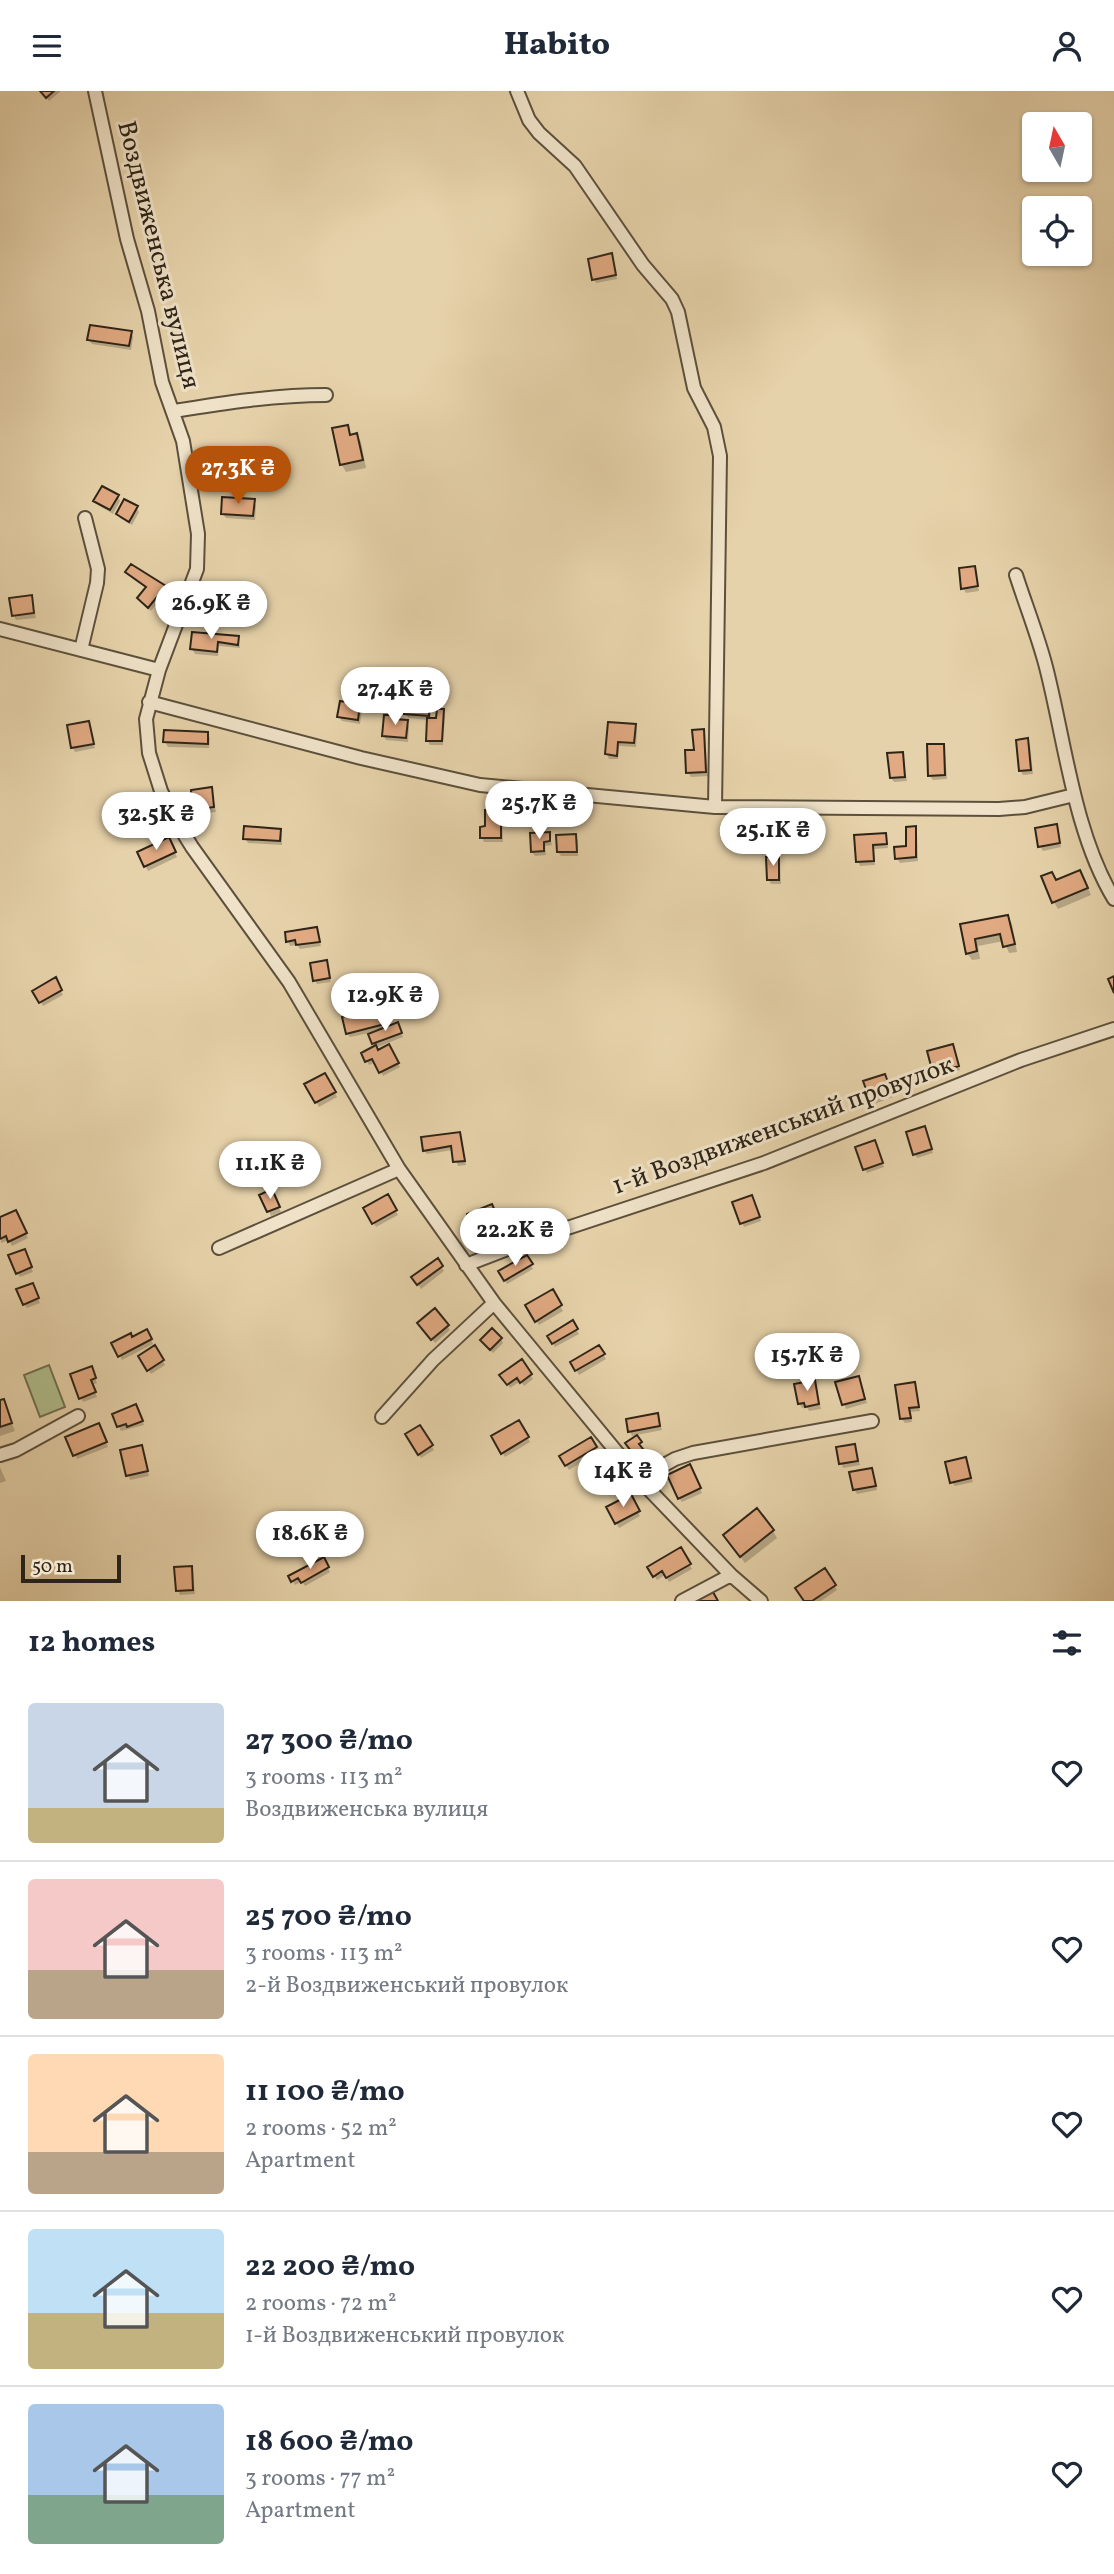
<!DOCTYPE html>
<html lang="en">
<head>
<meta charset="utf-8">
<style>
	body { margin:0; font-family:Vollkorn,serif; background:#f6f6f7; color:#1f2937; height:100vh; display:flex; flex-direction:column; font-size:26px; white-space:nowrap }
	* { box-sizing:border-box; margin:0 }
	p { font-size:23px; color:#747a83 }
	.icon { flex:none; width:38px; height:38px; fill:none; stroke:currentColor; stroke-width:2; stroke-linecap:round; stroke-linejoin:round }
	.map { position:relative; height:1510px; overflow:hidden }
	.sheet { display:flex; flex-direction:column; background:#fff; flex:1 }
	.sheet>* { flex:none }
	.needle { width:46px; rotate:351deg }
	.buttons { position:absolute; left:1022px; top:21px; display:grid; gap:14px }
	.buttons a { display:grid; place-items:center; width:70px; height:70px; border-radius:7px; background:#fff; box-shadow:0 2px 5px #0004; font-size:35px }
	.scale { position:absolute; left:21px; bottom:18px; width:100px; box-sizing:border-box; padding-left:7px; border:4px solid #2e2518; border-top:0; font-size:19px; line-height:24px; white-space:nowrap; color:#2e2518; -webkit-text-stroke:5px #efe2c8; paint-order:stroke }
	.price { position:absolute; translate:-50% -60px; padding:0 16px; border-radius:24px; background:#fff; color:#222; font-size:23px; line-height:46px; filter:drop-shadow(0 2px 4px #0008) }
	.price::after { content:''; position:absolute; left:50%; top:42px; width:21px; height:16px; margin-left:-10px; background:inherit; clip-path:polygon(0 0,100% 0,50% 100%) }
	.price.current { background:#b45309; color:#fff }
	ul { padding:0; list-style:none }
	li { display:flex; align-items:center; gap:21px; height:175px; padding:0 28px }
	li+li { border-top:2px solid #e0e1e3 }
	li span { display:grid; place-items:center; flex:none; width:196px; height:140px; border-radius:7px; color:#555 }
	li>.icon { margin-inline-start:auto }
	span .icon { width:84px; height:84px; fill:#fffc; stroke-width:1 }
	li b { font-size:30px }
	h2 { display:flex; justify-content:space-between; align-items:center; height:84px; padding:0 28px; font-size:30px }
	header { display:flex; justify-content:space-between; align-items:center; height:91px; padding:0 28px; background:#fff; font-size:32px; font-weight:800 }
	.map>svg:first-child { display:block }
	.grass { fill:#b1bd8c; stroke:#707152; stroke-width:2 }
	.shadow { fill:#0003 }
	.building { fill:#e1aa82; stroke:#2e2518; stroke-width:2 }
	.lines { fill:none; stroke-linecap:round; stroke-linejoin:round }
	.minor-casing { stroke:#5c503c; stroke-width:16 }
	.minor { stroke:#efe2c8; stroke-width:12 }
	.labels { text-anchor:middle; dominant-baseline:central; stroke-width:6; stroke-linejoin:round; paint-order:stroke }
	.street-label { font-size:26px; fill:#2e2518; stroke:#efe2c8 }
</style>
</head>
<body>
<header><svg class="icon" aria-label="menu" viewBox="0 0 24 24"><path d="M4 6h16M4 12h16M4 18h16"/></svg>Habito<svg class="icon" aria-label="person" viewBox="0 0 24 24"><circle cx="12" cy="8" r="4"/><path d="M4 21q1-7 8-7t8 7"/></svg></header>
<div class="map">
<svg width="1114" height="1510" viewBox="0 0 1114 1510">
	<rect width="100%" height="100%" fill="#e6d2aa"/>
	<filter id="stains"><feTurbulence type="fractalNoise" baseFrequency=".00286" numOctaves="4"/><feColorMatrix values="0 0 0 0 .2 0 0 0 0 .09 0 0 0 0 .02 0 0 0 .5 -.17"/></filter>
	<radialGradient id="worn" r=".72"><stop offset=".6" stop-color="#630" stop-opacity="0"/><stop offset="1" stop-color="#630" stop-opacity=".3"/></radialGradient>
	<path class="grass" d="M49,1274L65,1316L40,1326L24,1284Z"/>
	<path class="shadow" d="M41,0H61L49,10Z
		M611,164L617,188L596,192L594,188Z
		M131,242L133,246L131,259L92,253L89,249Z
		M347,336L351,345L357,344L361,351L366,377L346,381L342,374L334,339Z
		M118,406L120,410L113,423L98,414L95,409Z
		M254,410L256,415L255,429L226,427L223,423Z
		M136,417L139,421L132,434L120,427L118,423Z
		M974,477L979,500L966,502L963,497Z
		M127,481L164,496L167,500L151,520L139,507L147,497Z
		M31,506L36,527L16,529L14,525Z
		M194,542L238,547L240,557L219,555L218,565L195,563L192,558Z
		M429,606L432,611L430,629H438L443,620L445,625L443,654H430L427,649L429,629L408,627L406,623Z
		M359,615L362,619L360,633L342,630L339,626Z
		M392,626L395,630L407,631L409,636L408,651L386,649L384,645Z
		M88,632L95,657L75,661L73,657Z
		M609,632L635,634L637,639L636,656L619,655L618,668H609L607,663Z
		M703,640L705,645L708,685L691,686L688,681Z
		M207,642L210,647L209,657L168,656L165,651Z
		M1028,649L1030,654L1033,683L1023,684L1020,679Z
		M943,654L945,659L947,688L933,689L930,685Z
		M902,662L907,690L894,691L891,687Z
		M211,698L216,721L197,723L195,719Z
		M500,721L502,725L503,751H484L482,747Z
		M1056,735L1061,756L1043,760L1040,755Z
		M915,737L917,741L918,770L900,772L897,767L907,757Z
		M280,739L282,744V754L248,752L245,747Z
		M549,743L552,754L545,755L546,764L535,765L532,761Z
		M885,744L888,757L874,758L875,774L860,775L858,770L856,746Z
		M575,745L578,749V765H561L558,761Z
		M168,748L177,766L148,780L139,762Z
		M778,767L780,772L781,793H771L769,789Z
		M1084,788L1091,804L1058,818L1054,811L1056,791Z
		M1008,825L1012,833L1017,861L1009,862L1004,850L978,855L980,868L972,869L967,862L962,835Z
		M316,838L321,855L300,858L297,854L290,855L288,850Z
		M326,871L331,891L317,893L315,889Z
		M55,889L63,904L43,915L35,900Z
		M380,918L387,938H399L403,946L375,957L377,961L389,955L400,976L383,985L376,971L369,974L363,963L375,956L369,942L350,946L347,942Z
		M954,959L960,979L944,984L941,977L936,978L934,976L946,972Z
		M325,984L337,1006L319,1016L307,994Z
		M887,989L893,1006L874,1013L866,992Z
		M459,1042L466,1074L458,1075L453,1059L427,1063L424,1059Z
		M927,1042L933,1062L917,1067L915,1063Z
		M877,1056L884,1076L867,1082L865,1078Z
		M262,1105H273L281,1121L271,1125Z
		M387,1105L398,1124L376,1136L365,1117Z
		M754,1110L761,1130L744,1136L742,1132Z
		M494,1120L499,1132L476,1140L474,1136Z
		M15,1121L28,1147L12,1155L9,1149L1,1152L0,1128Z
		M27,1164L33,1181L20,1186L17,1182Z
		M526,1166L533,1178L507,1193L500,1181Z
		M437,1169L444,1180L421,1198L414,1187Z
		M34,1198L40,1212L27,1217L24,1213Z
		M552,1201L563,1220L539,1234L528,1215Z
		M572,1232L579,1243L555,1256L549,1246Z
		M447,1235L450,1239L435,1252L422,1237Z
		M147,1240L153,1253L122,1269L114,1253L132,1248Z
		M501,1248L503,1252L493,1262L482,1250Z
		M598,1256L606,1268L579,1284L572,1272Z
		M155,1257L165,1274L151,1283L140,1266Z
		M521,1271L533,1288L524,1295L521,1290L510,1297L502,1284Z
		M93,1281L97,1292L92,1294L97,1306L83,1311L81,1307Z
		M814,1291L821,1318L809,1320L807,1316L802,1317L799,1312Z
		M861,1291L867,1312L846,1318L837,1292Z
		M914,1293L920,1320L910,1321L912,1331L905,1332L902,1328Z
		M3,1310L15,1340L0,1345V1311Z
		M138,1319L144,1334L121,1340L114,1324Z
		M657,1324L662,1339L632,1345L630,1340Z
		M519,1332L530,1351L505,1366L494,1346Z
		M420,1336L434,1359L421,1367L407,1344Z
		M101,1339L108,1356L77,1368L75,1364Z
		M590,1348L598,1361L569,1379L561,1366Z
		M854,1355L860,1374L843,1377L838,1358Z
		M141,1356L149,1385L130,1389L122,1361Z
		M965,1368L973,1391L955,1395L952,1391Z
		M0,1376L6,1390L0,1392Z
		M604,1377L621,1384L623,1388L611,1397L602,1384Z
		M872,1379L877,1399L857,1403L854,1398Z
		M691,1380L702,1402L682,1411L679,1407Z
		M630,1406L640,1425L619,1437L608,1417Z
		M773,1440L777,1447L745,1472L729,1451Z
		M681,1459L692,1478L669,1491L665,1484L657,1489L650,1477Z
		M323,1468L330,1481L305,1495L302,1490L295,1494L291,1486Z
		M191,1477L193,1481L195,1503L180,1504L178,1499Z
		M825,1479L837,1499L821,1510H806Z"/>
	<path class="building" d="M40,0H54L46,7Z
		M612,162L616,184L592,189L588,168Z
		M90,234L132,240L129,255L87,249Z
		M348,334L350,344L357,342L363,369L340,374L332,337Z
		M102,395L119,404L110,419L93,410Z
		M222,406L255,408L253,425L221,423Z
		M124,408L138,415L129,431L116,423Z
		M131,473L166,495L148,517L137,507L146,496L125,481Z
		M975,475L978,495L961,498L959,477Z
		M32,504L34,522L12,525L9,507Z
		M192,541L239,545L238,554L218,551L217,561L190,558Z
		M405,603L430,604L429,625L404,623Z
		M340,610L360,613L358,629L337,626Z
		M437,618H444L442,650H426L427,627H436Z
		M384,624H393V628L408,629L406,647L382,645Z
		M89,630L94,653L71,657L67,634Z
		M608,631L636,633L634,652L618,651L617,665L605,663Z
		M704,638L706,681L686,682L685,659H694L692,639Z
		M164,639L208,641V653L163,651Z
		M1028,647L1031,679L1019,680L1016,649Z
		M927,653H944L945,684L928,685Z
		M903,661L905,686L890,687L887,662Z
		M212,696L214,716L193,719L191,699Z
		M485,719H501V747H480V736L485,735Z
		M1057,733L1060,752L1038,756L1035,737Z
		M244,735L281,738L280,750L243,748Z
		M916,735V766L895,768L894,756L906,755V736Z
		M550,741V750L544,751V760L531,761L530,742Z
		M886,742L887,753L873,754L874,770L856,771L854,744Z
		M576,743L577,761H557L556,744Z
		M169,746L176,761L144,776L137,761Z
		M766,766H779V789H767Z
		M1080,779L1088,797L1052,812L1041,785L1052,781L1056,789Z
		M1008,824L1015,853L1003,856L1000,843L975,848L977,860L966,863L960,833Z
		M317,836L320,851L296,854L295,849L286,851L285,841Z
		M327,869L330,887L313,890L310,872Z
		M1114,885V902L1108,888Z
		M56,886L62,899L39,912L32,900Z
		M381,916L385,933L346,943L342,926Z
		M398,931L402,942L372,953L368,943Z
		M389,953L399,972L379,982L372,968L365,971L361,962L376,954L378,959Z
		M953,953L959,975L940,981L938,973L931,975L927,960Z
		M325,982L336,1001L315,1012L304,993Z
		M885,983L892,1002L870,1009L863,990Z
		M925,1035L932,1058L913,1064L906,1041Z
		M460,1041L465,1070L453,1071L451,1055L423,1060L421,1046Z
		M875,1049L883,1072L863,1079L855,1056Z
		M272,1098L280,1116L267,1121L259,1104Z
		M388,1103L397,1119L372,1133L363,1117Z
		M752,1104L760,1126L740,1133L732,1111Z
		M492,1113L498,1127L472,1137L467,1123Z
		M16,1119L27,1142L8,1151L6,1145L0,1148V1126Z
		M25,1158L32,1176L16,1183L8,1164Z
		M527,1164L533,1173L504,1190L498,1180Z
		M438,1167L443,1175L417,1194L411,1186Z
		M33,1192L39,1207L23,1214L16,1198Z
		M553,1198L562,1214L535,1231L525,1214Z
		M435,1217L449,1234L431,1249L417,1232Z
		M573,1229L578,1238L552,1253L547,1245Z
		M492,1237L502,1247L490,1259L480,1249Z
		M147,1238L152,1248L118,1266L111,1252L131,1242L132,1246Z
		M155,1254L164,1269L147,1280L138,1265Z
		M599,1254L605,1263L575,1280L570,1271Z
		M522,1268L532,1283L520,1292L517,1287L507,1294L499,1284Z
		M92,1275L96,1287L91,1289L96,1301L79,1308L70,1283Z
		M859,1285L865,1308L842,1314L835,1291Z
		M815,1289L819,1313L805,1316L804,1312L798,1313L794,1293Z
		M915,1291L919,1316L909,1317L911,1327L900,1328L895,1294Z
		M4,1308L12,1332L0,1336V1309Z
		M136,1313L143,1330L127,1336L126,1333L117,1336L112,1323Z
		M658,1322L660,1335L628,1341L626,1328Z
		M519,1329L529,1346L501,1363L491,1345Z
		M99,1332L107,1351L73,1365L65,1346Z
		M420,1334L433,1354L418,1364L405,1343Z
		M637,1344L642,1351L639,1353L643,1358L634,1364L625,1352Z
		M591,1346L597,1356L565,1375L559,1365Z
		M855,1353L858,1370L839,1373L836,1356Z
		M142,1354L148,1380L126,1385L120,1359Z
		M608,1363L622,1383L607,1394L597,1380L603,1376L599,1370Z
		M966,1366L971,1387L950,1392L945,1371Z
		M690,1373L701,1397L678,1408L667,1384Z
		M872,1377L876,1395L853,1399L849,1381Z
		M631,1403L640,1420L615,1433L606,1416Z
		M757,1417L774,1439L740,1466L723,1444Z
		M681,1456L691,1473L666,1487L662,1480L653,1486L647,1476Z
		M324,1466L329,1476L301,1492L298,1487L291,1491L288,1485Z
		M192,1475L193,1499L176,1500L174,1476Z
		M825,1477L836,1494L812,1510H804L795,1497Z
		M713,1501L718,1510H696Z"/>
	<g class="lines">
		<defs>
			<path id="minor" d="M95,0L127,148L148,220L162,291L183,350L198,443L197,478L159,579L146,628L149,662L161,700L174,727L192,756L289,891L399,1078L494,1212L639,1388L731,1484L761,1510
				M517,0L529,29L539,42L575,75L643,174L672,208L678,221L694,297L714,336L720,365L715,716
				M174,320C224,312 275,304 326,304
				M1016,484C1026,515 1038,545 1046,576C1065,650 1074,742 1114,808
				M0,538L159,579
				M81,559L97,492L98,478L85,427
				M149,611L361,667L480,694L715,716L999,718L1025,716L1074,704
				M219,1157L399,1078
				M466,1174L528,1150L764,1072L1021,969L1114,938
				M382,1326L433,1269L494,1212
				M0,1364L16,1359L78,1325
				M639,1388L675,1368L693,1362L872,1330
				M682,1510L731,1484"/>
		</defs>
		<use href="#minor" class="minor-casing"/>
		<use href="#minor" class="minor"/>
	</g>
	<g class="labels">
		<g class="street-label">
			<text transform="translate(158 164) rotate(76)">Воздвиженська вулиця</text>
			<text transform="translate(783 1035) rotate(-20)">1-й Воздвиженський провулок</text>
		</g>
	</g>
	<rect width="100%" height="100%" filter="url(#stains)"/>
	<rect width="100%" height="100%" fill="url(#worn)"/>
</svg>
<div class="buttons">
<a><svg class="needle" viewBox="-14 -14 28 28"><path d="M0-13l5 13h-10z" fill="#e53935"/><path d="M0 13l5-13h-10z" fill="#747a83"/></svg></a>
<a><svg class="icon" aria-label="locate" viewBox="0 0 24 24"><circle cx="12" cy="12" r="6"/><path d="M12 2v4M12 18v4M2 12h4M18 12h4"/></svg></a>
</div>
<div class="scale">50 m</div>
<b class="price current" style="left:238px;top:415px">27.3K ₴</b>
<b class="price" style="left:211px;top:550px">26.9K ₴</b>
<b class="price" style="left:395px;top:636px">27.4K ₴</b>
<b class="price" style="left:539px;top:750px">25.7K ₴</b>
<b class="price" style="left:156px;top:761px">32.5K ₴</b>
<b class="price" style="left:773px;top:777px">25.1K ₴</b>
<b class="price" style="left:385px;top:942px">12.9K ₴</b>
<b class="price" style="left:270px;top:1110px">11.1K ₴</b>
<b class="price" style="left:515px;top:1177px">22.2K ₴</b>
<b class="price" style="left:807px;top:1302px">15.7K ₴</b>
<b class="price" style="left:623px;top:1418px">14K ₴</b>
<b class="price" style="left:310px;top:1480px">18.6K ₴</b>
</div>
<section class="sheet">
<h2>12 homes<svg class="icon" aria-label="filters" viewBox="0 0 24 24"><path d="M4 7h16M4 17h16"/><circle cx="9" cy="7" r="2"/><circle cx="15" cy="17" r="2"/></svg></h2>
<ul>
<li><span style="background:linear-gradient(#c9d6e8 75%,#c2b280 0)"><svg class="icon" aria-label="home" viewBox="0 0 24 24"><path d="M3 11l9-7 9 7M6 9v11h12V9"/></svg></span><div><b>27 300 ₴/mo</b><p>3 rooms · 113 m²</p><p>Воздвиженська вулиця</p></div><svg class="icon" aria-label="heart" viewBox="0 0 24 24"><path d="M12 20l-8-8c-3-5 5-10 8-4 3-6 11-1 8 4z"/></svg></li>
<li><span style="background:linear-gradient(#f6c9c9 65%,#b9a48a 0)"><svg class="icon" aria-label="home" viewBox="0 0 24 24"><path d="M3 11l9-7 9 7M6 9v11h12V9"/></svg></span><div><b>25 700 ₴/mo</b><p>3 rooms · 113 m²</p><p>2-й Воздвиженський провулок</p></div><svg class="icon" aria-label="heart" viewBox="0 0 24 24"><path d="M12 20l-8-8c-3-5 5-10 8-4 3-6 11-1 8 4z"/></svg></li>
<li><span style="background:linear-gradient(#ffd9b3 70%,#b9a48a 0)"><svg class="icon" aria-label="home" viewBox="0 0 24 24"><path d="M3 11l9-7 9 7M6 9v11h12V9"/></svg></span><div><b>11 100 ₴/mo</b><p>2 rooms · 52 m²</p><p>Apartment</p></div><svg class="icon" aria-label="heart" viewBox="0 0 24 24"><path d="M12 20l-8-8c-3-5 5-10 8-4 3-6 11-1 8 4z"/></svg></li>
<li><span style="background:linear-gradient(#bfe0f5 60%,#c2b280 0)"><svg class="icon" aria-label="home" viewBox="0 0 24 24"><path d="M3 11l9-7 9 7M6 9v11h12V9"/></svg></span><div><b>22 200 ₴/mo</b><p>2 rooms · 72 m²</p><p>1-й Воздвиженський провулок</p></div><svg class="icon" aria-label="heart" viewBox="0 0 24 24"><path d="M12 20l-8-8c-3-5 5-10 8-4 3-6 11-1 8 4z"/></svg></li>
<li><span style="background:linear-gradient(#a9c7e8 65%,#7fa58c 0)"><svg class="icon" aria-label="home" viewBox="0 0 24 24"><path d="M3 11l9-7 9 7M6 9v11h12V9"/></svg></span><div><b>18 600 ₴/mo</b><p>3 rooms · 77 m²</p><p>Apartment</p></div><svg class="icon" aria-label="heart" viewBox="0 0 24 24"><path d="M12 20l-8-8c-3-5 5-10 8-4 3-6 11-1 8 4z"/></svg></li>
</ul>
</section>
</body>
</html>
